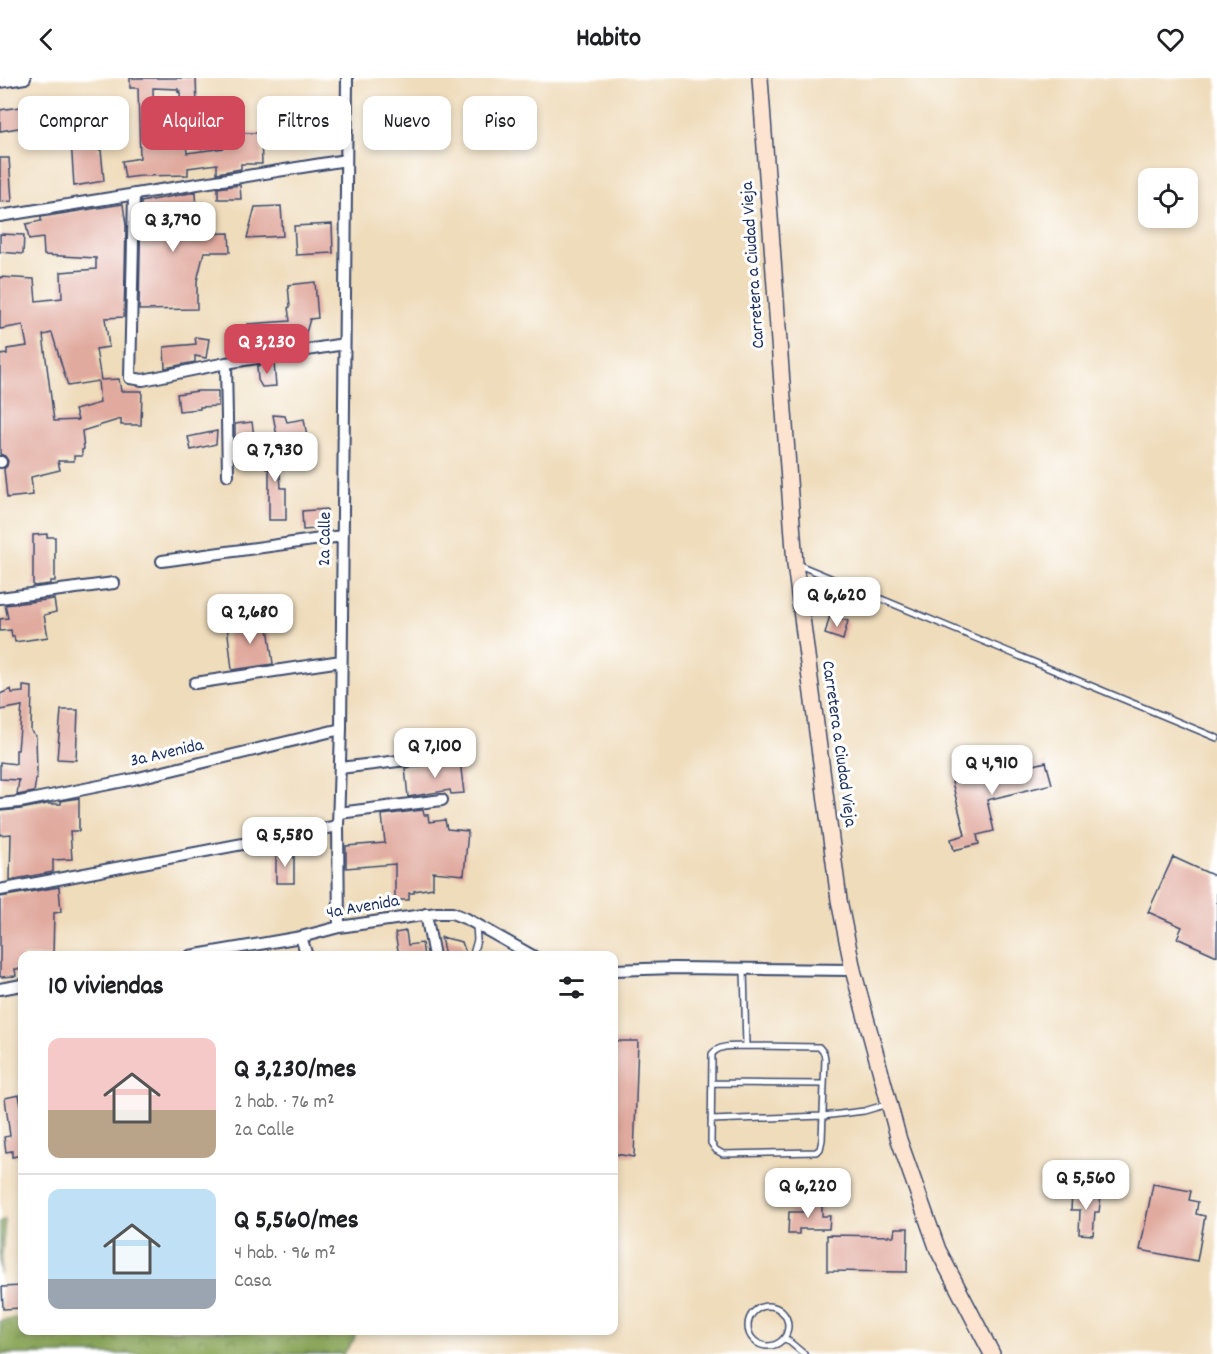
<!DOCTYPE html>
<html lang="es">
<head>
<meta charset="utf-8">
<style>
	body { margin:0; font-family:Dekko,sans-serif; background:#f2f2f2; color:#202124; height:100vh; display:flex; flex-direction:column; font-size:22px; white-space:nowrap }
	* { box-sizing:border-box; margin:0 }
	p { font-size:20px; color:#757577 }
	.icon { flex:none; width:33px; height:33px; fill:none; stroke:currentColor; stroke-width:2; stroke-linecap:round; stroke-linejoin:round }
	.map { position:relative; flex:1; overflow:hidden }
	.sheet { position:absolute; left:18px; top:873px; width:600px; height:384px; display:flex; flex-direction:column; background:#fff; border-radius:12px; box-shadow:0 3px 9px #0003 }
	.sheet>* { flex:none }
	.top-card { position:absolute; left:18px; top:18px; width:600px; height:54px; display:flex; gap:12px }
	.buttons { position:absolute; left:1138px; top:90px; display:grid; gap:12px }
	.buttons a { display:grid; place-items:center; width:60px; height:60px; border-radius:12px; background:#fff; box-shadow:0 3px 9px #0003; font-size:30px }
	.price { position:absolute; translate:-50% -51px; padding:0 14px; border-radius:12px; background:#fff; color:#222; font-size:20px; line-height:39px; filter:drop-shadow(0 2px 3px #0008) }
	.price::after { content:''; position:absolute; left:50%; top:36px; width:18px; height:14px; margin-left:-9px; background:inherit; clip-path:polygon(0 0,100% 0,50% 100%) }
	.price.current { background:#d1495b; color:#fff }
	ul { padding:0; list-style:none }
	li { display:flex; align-items:center; gap:18px; height:150px; padding:0 30px }
	li+li { border-top:2px solid #e0e0e0 }
	li span { display:grid; place-items:center; flex:none; width:168px; height:120px; border-radius:12px; color:#555 }
	li>.icon { margin-inline-start:auto }
	span .icon { width:72px; height:72px; fill:#fffc; stroke-width:1 }
	li b { font-size:26px }
	h2 { display:flex; justify-content:space-between; align-items:center; height:72px; padding:0 30px; font-size:26px }
	.chip { padding:0 21px; border-radius:12px; background:#fff; box-shadow:0 3px 9px #0003; font-size:21px; line-height:54px }
	.chip.current { background:#d1495b; color:#fff }
	header { display:flex; justify-content:space-between; align-items:center; height:78px; padding:0 30px; background:#fff; font-size:27px; font-weight:800 }
	.map>svg:first-child { display:block }
	.forest { fill:url(#forest-crowns); stroke:#526a5b; stroke-width:1.5 }
	.building { fill:#e1aa9f; fill-rule:evenodd }
	.lines { fill:none; stroke-linecap:round; stroke-linejoin:round }
	.service-casing { stroke:#3b496c; stroke-width:8 }
	.minor-casing { stroke:#3b496c; stroke-width:14 }
	.secondary-casing { stroke:#3b496c; stroke-width:18 }
	.service { stroke:#fff; stroke-width:5 }
	.minor { stroke:#fff; stroke-width:10 }
	.secondary { stroke:#fde4d1; stroke-width:15 }
	.labels { text-anchor:middle; dominant-baseline:central; stroke-width:6; stroke-linejoin:round; paint-order:stroke }
	.street-label { font-size:18px; fill:#1b2f5e; stroke:#fff }
</style>
</head>
<body>
<header><svg class="icon" aria-label="back" viewBox="0 0 24 24"><path d="M15 5l-7 7 7 7"/></svg>Habito<svg class="icon" aria-label="heart" viewBox="0 0 24 24"><path d="M12 20l-8-8c-3-5 5-10 8-4 3-6 11-1 8 4z"/></svg></header>
<div class="map">
<svg width="1217" height="1276" viewBox="0 0 1217 1276">
	<defs>
		<pattern id="forest-crowns" width="20" height="18" patternUnits="userSpaceOnUse" patternTransform="scale(1.5)"><rect width="20" height="18" fill="#8aa658"/><path d="M2 6a3 3 0 1 1 6 0M12 15a3 3 0 1 1 6 0" fill="none" stroke="#70884c"/></pattern>
	</defs>
	<rect width="100%" height="100%" fill="#fff"/>
	<filter id="ink" filterUnits="userSpaceOnUse"><feTurbulence type="fractalNoise" baseFrequency=".0167" numOctaves="2"/><feDisplacementMap in="SourceGraphic" scale="12" xChannelSelector="R" yChannelSelector="G"/><feConvolveMatrix kernelMatrix="1 2 1 2 8 2 1 2 1" color-interpolation-filters="sRGB"/></filter>
	<filter id="wash" filterUnits="userSpaceOnUse"><feTurbulence type="fractalNoise" baseFrequency=".008" numOctaves="4" result="noise"/><feDisplacementMap in="SourceGraphic" scale="24" xChannelSelector="R" yChannelSelector="G"/><feGaussianBlur stdDeviation="1.35" result="paint"/><feColorMatrix in="noise" values="0 0 0 0 0 0 0 0 0 0 0 0 0 0 0 0 0 1.4 0 .05"/><feComposite in="paint" operator="in"/></filter>
	<g filter="url(#wash)">
		<rect width="100%" height="100%" fill="#efdcbb"/>
		<path class="forest" d="M5,1142L0,1198V1143Z
			M22,1240V1252L356,1253L354,1262L343,1276H0V1243Z"/>
		<g id="blocks">
			<path class="building" d="M130,0H196L197,28H238L237,42H241V55H261L262,86H241V91L217,95V86L188,90V97L141,98L125,100L122,83L140,80L138,10H130ZM153,10L178,11V14L180,13L181,44H203V40H224V70L187,75L184,50L154,54Z
				M46,25L49,45L0,53V32Z
				M90,36L92,58H97L98,72H101L104,103L74,108L70,46H72L71,39Z
				M0,80H9L12,123L0,124Z
				M240,107L241,121H218V110Z
				M196,114L198,156L229,155L230,174H204L197,203V231L139,232L141,124Z
				M123,126L126,148L124,239L105,240L109,269L96,271L101,302L119,301L121,313H142L141,347H121V341L82,353L84,371L82,372V378H74V383H58L60,392L31,399L33,417L7,420L4,391L7,388L8,383L5,378L0,376V277L7,276V271L27,268L23,247L0,251V199L34,201L36,223L62,220L61,194L96,191V180L44,177L43,160L29,162L26,146L41,143V139ZM52,255L68,308L98,303L100,325L75,332L78,342L54,343L43,257Z
				M281,128L283,158L247,160L255,129Z
				M332,146L333,175L296,177L294,148Z
				M0,156L24,157L23,176L0,174Z
				M315,204L318,240L310,241L303,265L238,275L236,262L247,261V246L290,243L288,230L290,229L288,207Z
				M195,259L209,261L206,280L195,278V284L165,290L164,269L196,266Z
				M274,285L276,308L262,309L258,302L257,288Z
				M198,313H218V328L200,329V331L179,333L177,316Z
				M273,337L285,338L287,344L304,341L307,359L278,364Z
				M252,344L254,358L235,360V346Z
				M217,353L216,366L191,372L188,359Z
				M278,364L281,410H286V442H269V391H266L264,365Z
				M327,431L328,450L303,452L302,433Z
				M47,456V459H55V503H50V506L33,508V457Z
				M54,521L56,534L44,537L48,559L15,564L14,558L12,559L11,552L0,553V541L8,540L5,527Z
				M830,537L848,543L843,562L825,556Z
				M267,542L273,586L232,592L227,547Z
				M23,608L32,609L31,653L36,658L37,695L34,714L17,717L19,702L0,701V684L16,686V672H18L22,628L0,632V616L11,611L12,615L23,614Z
				M61,632H78L76,682L57,681Z
				M1009,681L1011,693L1046,684L1052,706L987,722L994,753L977,757L979,766L954,772L951,761L965,757L952,704L993,694L991,686Z
				M460,683L464,715L451,716L450,712L408,719L405,690Z
				M79,720V753H70L72,781L53,782V794L10,802L11,756L0,757V733L21,731L47,726H61V723Z
				M423,732L424,737H428L429,744L445,742L447,751L468,753L464,797L433,794V810L414,813V815H409V822H395V786L346,790V768L385,765L382,737Z
				M276,775H294V805H276Z
				M1173,779L1217,799V878L1177,860L1182,849L1148,834Z
				M59,809L61,834L54,835L53,878H22V891H15L16,898L0,899V819Z
				M406,853L408,867L422,865L424,878H399L395,855Z
				M441,859L462,864L467,878H445Z
				M614,963H638L634,1079L616,1076L614,1069Z
				M19,1017L22,1032V1040L19,1041L22,1063V1077L12,1079V1073L6,1074L4,1059L10,1058L5,1020Z
				M1153,1106L1191,1113L1189,1122L1198,1124L1196,1136L1205,1138L1197,1183L1140,1172Z
				M1072,1115L1101,1117L1099,1134H1095L1093,1157L1079,1156L1080,1132H1071Z
				M805,1126H822V1138H830L829,1151H799V1156H788L789,1134H805Z
				M895,1150H908L907,1194L827,1193V1157L894,1158Z
				M22,1208V1230L3,1231L2,1209Z"/>
		</g>
	</g>
	<g filter="url(#ink)">
		<use href="#blocks" fill-opacity="0" stroke="#3b496c" stroke-width="1.5"/>
		<g class="lines">
			<defs>
				<path id="service" d="M799,487L1217,660
					M474,878L473,876L477,862L476,847
					M744,891L746,968
					M746,968L819,969L824,975L825,981L822,1062L820,1071L816,1074L723,1076L716,1072L711,1065L712,976C720,966 734,969 746,968Z
					M712,1005L824,1006
					M711,1042L823,1038L864,1033L888,1026
					M748 1248a20 20 0 1 1 40 0a20 20 0 1 1-40 0Z
					M785,1260L804,1276"/>
				<path id="minor" d="M0,4L25,0
					M134,116L130,300L143,302L226,285L344,266
					M0,138L346,82
					M226,285L228,397
					M0,384H1
					M162,483L342,458
					M0,520L114,505
					M195,605L341,583
					M340,690L457,676
					M0,726L20,724L134,701L341,651
					M339,735L442,722
					M0,812L338,748
					M426,836L434,878
					M339,849L338,748L341,651L347,0
					M301,859L307,878
					M190,878L301,859L339,849L437,835H452L467,841L533,878
					M614,892L674,890L853,892
					M0,911L22,907"/>
				<path id="secondary" d="M760,0L795,486L839,822L853,892L899,1062L938,1172L992,1276"/>
			</defs>
			<use href="#service" class="service-casing"/>
			<use href="#minor" class="minor-casing"/>
			<use href="#secondary" class="secondary-casing"/>
			<use href="#service" class="service"/>
			<use href="#minor" class="minor"/>
			<use href="#secondary" class="secondary"/>
		</g>
	</g>
	<g class="labels">
		<g class="street-label">
			<text transform="translate(754 187) rotate(-94)">Carretera a Ciudad Vieja</text>
			<text transform="translate(326 461) rotate(-89)">2a Calle</text>
			<text transform="translate(838 666) rotate(82)">Carretera a Ciudad Vieja</text>
			<text transform="translate(167 676) rotate(-13)">3a Avenida</text>
			<text transform="translate(363 830) rotate(-10)">4a Avenida</text>
		</g>
	</g>
</svg>
<div class="buttons">
<a><svg class="icon" aria-label="locate" viewBox="0 0 24 24"><circle cx="12" cy="12" r="6"/><path d="M12 2v4M12 18v4M2 12h4M18 12h4"/></svg></a>
</div>
<b class="price" style="left:173px;top:175px">Q 3,790</b>
<b class="price current" style="left:267px;top:297px">Q 3,230</b>
<b class="price" style="left:275px;top:405px">Q 7,930</b>
<b class="price" style="left:837px;top:550px">Q 6,620</b>
<b class="price" style="left:250px;top:567px">Q 2,680</b>
<b class="price" style="left:435px;top:701px">Q 7,100</b>
<b class="price" style="left:992px;top:718px">Q 4,910</b>
<b class="price" style="left:285px;top:790px">Q 5,580</b>
<b class="price" style="left:1086px;top:1133px">Q 5,560</b>
<b class="price" style="left:808px;top:1141px">Q 6,220</b>
<div class="top-card">
<a class="chip">Comprar</a>
<a class="chip current">Alquilar</a>
<a class="chip">Filtros</a>
<a class="chip">Nuevo</a>
<a class="chip">Piso</a>
</div>
<section class="sheet">
<h2>10 viviendas<svg class="icon" aria-label="filters" viewBox="0 0 24 24"><path d="M4 7h16M4 17h16"/><circle cx="9" cy="7" r="2"/><circle cx="15" cy="17" r="2"/></svg></h2>
<ul>
<li><span style="background:linear-gradient(#f6c9c9 60%,#b9a48a 0)"><svg class="icon" aria-label="home" viewBox="0 0 24 24"><path d="M3 11l9-7 9 7M6 9v11h12V9"/></svg></span><div><b>Q 3,230/mes</b><p>2 hab. · 76 m²</p><p>2a Calle</p></div></li>
<li><span style="background:linear-gradient(#bfe0f5 75%,#9aa5b1 0)"><svg class="icon" aria-label="home" viewBox="0 0 24 24"><path d="M3 11l9-7 9 7M6 9v11h12V9"/></svg></span><div><b>Q 5,560/mes</b><p>4 hab. · 96 m²</p><p>Casa</p></div></li>
</ul>
</section>
</div>
</body>
</html>
